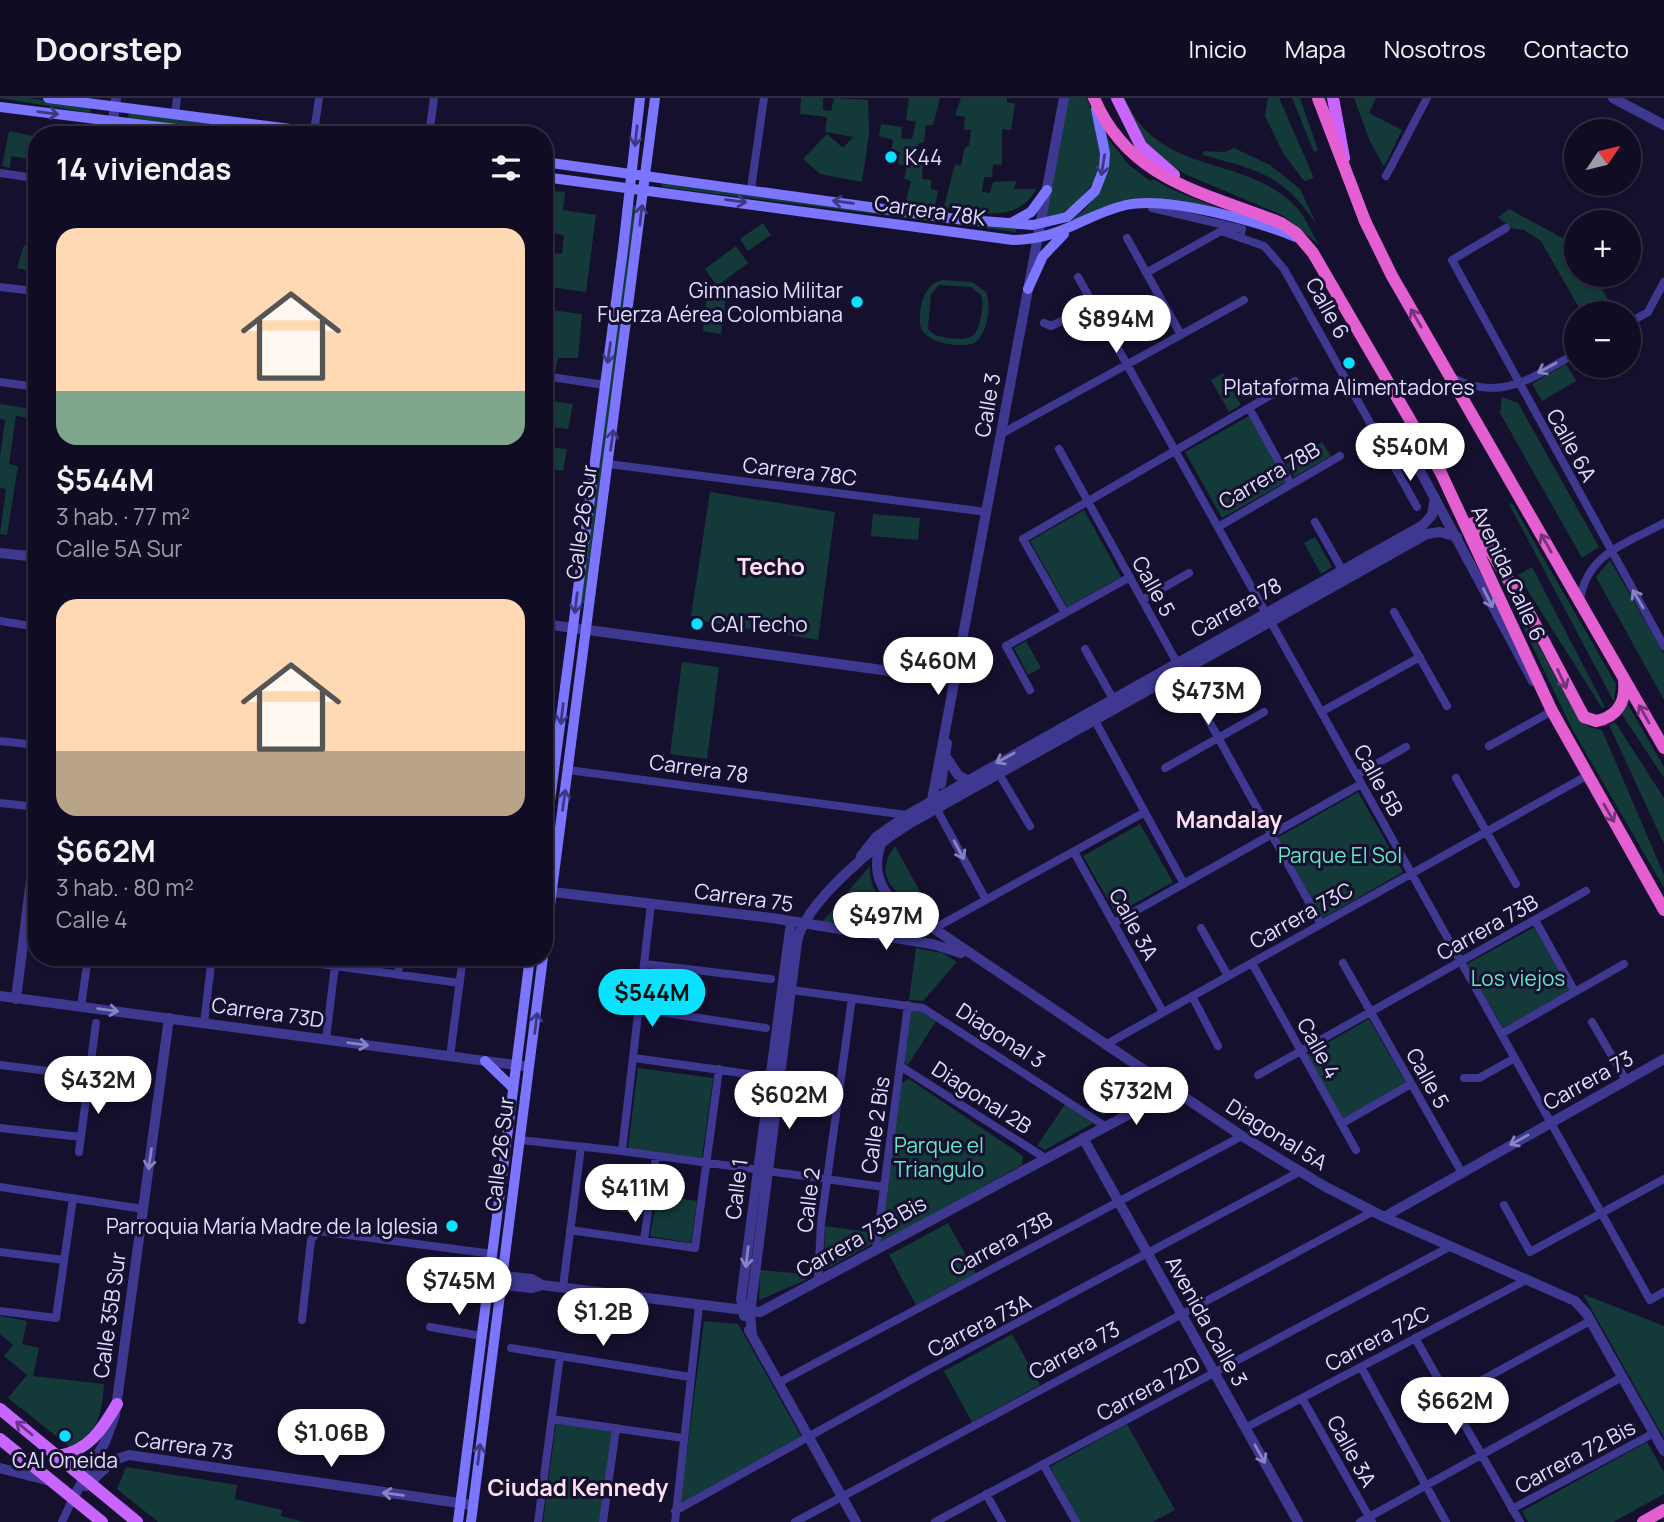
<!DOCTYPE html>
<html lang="es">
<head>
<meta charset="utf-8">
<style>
	body { margin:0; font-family:Manrope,sans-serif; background:#1e1a30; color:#f1f3f6; height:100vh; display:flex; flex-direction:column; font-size:26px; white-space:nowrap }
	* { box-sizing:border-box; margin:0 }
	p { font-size:23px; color:#9c9ba6 }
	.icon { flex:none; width:38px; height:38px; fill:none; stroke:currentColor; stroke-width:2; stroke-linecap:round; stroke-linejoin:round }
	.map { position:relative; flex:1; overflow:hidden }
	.panel { position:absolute; left:28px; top:28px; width:525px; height:840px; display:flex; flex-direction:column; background:#100c23; border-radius:28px; box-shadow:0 2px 5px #0004,0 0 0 2px #302c41 }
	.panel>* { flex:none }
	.needle { width:46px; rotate:55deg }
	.buttons { position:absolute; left:1564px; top:21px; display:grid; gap:14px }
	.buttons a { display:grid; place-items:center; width:77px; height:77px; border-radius:50%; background:#100c23; box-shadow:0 2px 5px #0004,0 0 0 2px #302c41; font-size:35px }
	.price { position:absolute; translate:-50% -60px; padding:0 16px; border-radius:24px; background:#fff; color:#222; font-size:23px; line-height:46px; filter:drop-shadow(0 2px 4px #0008) }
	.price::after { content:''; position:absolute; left:50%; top:42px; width:21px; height:16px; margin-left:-10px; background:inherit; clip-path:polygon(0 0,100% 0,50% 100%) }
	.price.current { background:#0ae1ff; color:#111 }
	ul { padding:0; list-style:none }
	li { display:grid; align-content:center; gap:14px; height:371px; padding:0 28px }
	li span { display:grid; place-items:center; height:217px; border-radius:21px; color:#555 }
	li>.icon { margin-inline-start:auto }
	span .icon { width:126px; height:126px; fill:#fffc; stroke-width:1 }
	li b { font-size:30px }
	h2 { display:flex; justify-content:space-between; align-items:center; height:84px; padding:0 28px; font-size:30px }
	header { display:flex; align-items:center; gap:42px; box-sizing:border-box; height:98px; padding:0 35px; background:#100c23; border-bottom:2px solid #302c41 }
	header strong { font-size:33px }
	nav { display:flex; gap:38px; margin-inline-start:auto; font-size:24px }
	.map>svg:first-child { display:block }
	.green { fill:#133939; fill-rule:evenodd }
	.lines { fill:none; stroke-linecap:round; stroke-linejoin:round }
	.pedestrian { stroke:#3e3891; stroke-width:6 }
	.minor { stroke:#3e3891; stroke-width:8 }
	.tertiary { stroke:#3e3891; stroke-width:10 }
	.secondary { stroke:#7b75ff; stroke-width:10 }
	.primary { stroke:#c965ff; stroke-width:12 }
	.trunk { stroke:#e45fd2; stroke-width:12 }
	.oneway { stroke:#3e3882 }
	.oneway2 { stroke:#733478 }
	.oneway3 { stroke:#8883c2 }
	.oneway4 { stroke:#67368d }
	.poi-dot { fill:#0ae1ff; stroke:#16102f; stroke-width:2.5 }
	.labels { text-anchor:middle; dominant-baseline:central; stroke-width:6; stroke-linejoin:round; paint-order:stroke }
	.poi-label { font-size:21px; fill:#e2deff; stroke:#16102f; text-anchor:start }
	.street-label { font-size:21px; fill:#e2deff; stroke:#16102f }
	.park-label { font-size:21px; fill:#60e9c9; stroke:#16102f }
	.neighbourhood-label { font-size:23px; font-weight:bold; fill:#ffe0f3; stroke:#16102f }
</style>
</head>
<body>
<header>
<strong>Doorstep</strong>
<nav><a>Inicio</a><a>Mapa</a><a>Nosotros</a><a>Contacto</a></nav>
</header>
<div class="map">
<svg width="1664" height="1424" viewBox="0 0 1664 1424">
	<rect width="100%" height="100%" fill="#16102f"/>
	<path class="green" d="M0,0H28L91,9L90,15Z
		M801,0H823V12L831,13L834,0L868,2L869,36L862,84L820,76L803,61L827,36L843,50L853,39L825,34L827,19L800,16Z
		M909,0H940L933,27H926L924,44L918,46L915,62L923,64L922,81L931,82V91L938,93L935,108L906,103L911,83L904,81L907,68L898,66L900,54L891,53L893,42L879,38L881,26L902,29L901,40L912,41L916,24L906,22Z
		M961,0H1007V4L1015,6L1011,32L1002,31V67L993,66L992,79H984L982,94L990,95L993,84L1016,83L1014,91H1036C1017,127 977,114 944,109L955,66L961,68L964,51L969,47L971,32H964L965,19L955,17Z
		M1067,0H1087C1100,39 1112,72 1078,103C1067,112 1059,119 1045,122Z
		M1121,0H1125C1158,80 1247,55 1297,110C1306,120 1312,136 1319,147L1284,118L1185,76L1155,57L1138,36Z
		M1268,0H1279L1314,80L1304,83L1283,55L1265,18Z
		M1292,0H1300L1318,52L1314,54Z
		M1354,0H1376L1369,15L1402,32L1384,69L1369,41Z
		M129,14L304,37H259L128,20Z
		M9,33L37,39V72L36,62L11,58L10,70L2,68Z
		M1107,39L1129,67L1150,83L1153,81L1173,92L1244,120L1136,100L1098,111L1074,124L1072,121C1106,99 1102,76 1107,39Z
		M1234,50L1270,67L1300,91L1317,127C1282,76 1260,73 1203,57V53L1225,54Z
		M662,84L1017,130L1016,134L662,89Z
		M551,93L565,94L563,112L596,117L586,194L544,188V154L562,156L564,137L546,134Z
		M632,107L638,108L586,506H580Z
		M1509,111L1577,148V177H1594L1615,215H1582L1541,143L1524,132L1511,130L1498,119Z
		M763,125L771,137L748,153L740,141Z
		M24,147L37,149V175L17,170Z
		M736,148L748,165L717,188L705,171Z
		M943,182L972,184L986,194C992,209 987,235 975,245C959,250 930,246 921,231C917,213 923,185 943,182ZM939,187L971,189L981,197C984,205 982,211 981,219C977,241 969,242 948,240C939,238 934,238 928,231L931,196Z
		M707,196L726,199L721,236L703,233Z
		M544,211L582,216L578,260H558L555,275L544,274Z
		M1566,266L1576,283L1542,303L1532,286Z
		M1223,275L1241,307L1229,314L1211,282Z
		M1502,299L1518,305L1599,449L1582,460L1500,315Z
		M544,302L573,306L568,331L544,328Z
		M0,306L37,312V321L16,318L9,366L18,368L7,437L0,436L6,391L0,390V358L5,322L0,321Z
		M1249,318L1286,384L1222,420L1185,354Z
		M1322,344L1331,358L1294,379L1286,366Z
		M544,349L567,351L563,373L544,370Z
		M710,394L835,414L818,542L702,523L703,519L691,518Z
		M1512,405L1616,586L1614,604L1509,406Z
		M1084,412L1121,479L1067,509L1030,443Z
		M873,416L920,420L918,442L871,438Z
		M1315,439L1332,469L1321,476L1304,445Z
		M1489,457L1577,618L1589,629L1602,632L1664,777V790L1571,629Z
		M1610,462L1664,556V602L1596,479Z
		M1532,469L1605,609L1602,610L1518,477Z
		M1026,543L1041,570L1028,577L1014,550Z
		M682,564L719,569L707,661L670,656Z
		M1627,605L1664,669V680L1621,615Z
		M1615,624L1664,700V746L1609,627Z
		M1358,694L1403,774L1323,820L1277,740Z
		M1140,726L1173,784L1116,816L1083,758Z
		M895,748L934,819C907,802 867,785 895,748Z
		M870,768C867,804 907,822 932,839L822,824Z
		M1534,829L1570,893L1503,930L1467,866Z
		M916,850L942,855L957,864L923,903L909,902Z
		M909,912L920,913L936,923L908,967L903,964Z
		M1369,921L1406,985L1342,1021L1306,957Z
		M1122,969L1150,989V992L1103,1017L1094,1009Z
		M638,970L713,980L702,1060L628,1050Z
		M909,981L1023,1058L1022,1067L884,1143L880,1142L901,985Z
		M1066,1005L1095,1024L1045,1052L1037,1048Z
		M625,1068L647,1070L642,1117L620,1114Z
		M657,1097L697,1103L691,1145L650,1138Z
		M948,1125L976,1175L916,1207L889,1157Z
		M825,1128L876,1135L872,1146L824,1172Z
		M760,1172L806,1176V1182L759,1202Z
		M1583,1196L1664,1228V1340Z
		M0,1218L27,1223L22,1246L39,1250L33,1278L104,1286C101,1319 100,1331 70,1349L8,1300L27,1277L4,1258L13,1247L0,1236Z
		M704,1223L738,1226L802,1340L680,1407Z
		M1012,1236L1040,1287L972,1324L944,1273Z
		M556,1325L612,1332L600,1424H543Z
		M1127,1326L1175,1412L1152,1424H1080L1050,1369Z
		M1647,1344L1664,1374V1396L1613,1424H1528L1522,1413Z
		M126,1369L237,1387L235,1401L282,1412L281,1418L304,1424H158L117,1391Z"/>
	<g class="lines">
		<path class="pedestrian" d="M780,983L832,988"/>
		<path class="minor" d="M175,16L177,0
			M314,34L319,0
			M429,37L434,0
			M0,75L34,80
			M1386,78L1427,0
			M751,91L764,0
			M1152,110L1242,131L1240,138
			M1506,130L1452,162L1664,548
			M1127,140L1181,237
			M1146,175L1221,133L1264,148L1284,171L1417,409
			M1078,179L1650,1202L1664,1194
			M0,189L34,193
			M1044,225L1051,228L1094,208
			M1629,225L1648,214L1664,184
			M544,278L605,287
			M1453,280C1503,305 1533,278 1577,255
			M0,284L37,289
			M1249,310L1291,386
			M1001,336L1244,202
			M1059,351L1321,826
			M608,366L987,414
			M1393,366L1411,356
			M1315,424L1344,475
			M1218,429L1340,358
			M1142,502L1189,475
			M1580,504C1585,456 1626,446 1664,425
			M1394,514L1447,608
			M1065,515L1023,441L1295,283
			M0,523L37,529
			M1085,551L1116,606
			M1030,592L1006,548L1130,479
			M1321,614L1420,559
			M1093,619L1184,786
			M0,643L37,647
			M1489,648L1552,613
			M544,662L555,664
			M1165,670L1264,614
			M568,672L907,717
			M999,676L1030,728
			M1357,677L1406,649
			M1456,680L1516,786
			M0,705L37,709
			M935,708L986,802
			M1074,754L1163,914
			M1535,822L1575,894
			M1114,825L1361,686
			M935,830L1145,714
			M1201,830L1228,878
			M269,859L460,885
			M1252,865L1356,1052
			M1343,865L1462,1075
			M645,866L771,881
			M398,877L400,859
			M792,892L923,910L1105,1028
			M1192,898L1218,948
			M81,909L88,859
			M639,911L766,930
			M1592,924L1626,982
			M204,925L212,859
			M1501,936L1624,866
			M326,941L336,859
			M1105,947L1588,677
			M450,958L463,859
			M634,960L770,979
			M0,967L89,978
			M900,968L1045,1060
			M1258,977L1586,793
			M1464,980H1479L1515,960
			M1341,1026L1411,986
			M0,1030L81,1039
			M520,1042L622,1053L884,1089
			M622,1053L651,806
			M79,1054L96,925
			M0,1089L143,1111
			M1504,1107L1530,1154L1664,1081
			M570,1132L695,1150L719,971
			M644,1142L656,1058
			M876,1151L908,907
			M0,1154L64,1162
			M818,1183L821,1125L852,900
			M563,1189L581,1049
			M0,1213L56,1220L73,1100
			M302,1222L311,1142L318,1133L493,1156
			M430,1229L482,1238
			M1415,1240L1520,1424
			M511,1250L690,1279
			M1361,1269L1446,1424
			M778,1285L1242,1038
			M1302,1300L1372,1424
			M1449,1300L1590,1223
			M552,1321L683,1340
			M1245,1330L1526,1182
			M1043,1366L1076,1424
			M986,1396L1002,1424
			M1512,1411L1654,1335
			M675,1413L925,1274L1301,1073
			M62,1424L73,1400
			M538,1424L560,1258
			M603,1424L616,1330
			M675,1424L699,1208
			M795,1424L1372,1114
			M935,1424L1451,1148
			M1360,1424L1622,1279"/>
		<path class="tertiary" d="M1613,0L1664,27
			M113,23L116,0
			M1411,356L1533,583
			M0,455L37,459
			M544,526L956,582
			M946,659L958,677L967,682
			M941,686L947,645
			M932,702L1064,0
			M881,746C873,767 877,786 893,803L1242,1038L1324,1088L1384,1119L1575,1203L1586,1215L1664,1353
			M861,758L876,739L907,717L1423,427L1432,417L1435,400
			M544,793L772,820L932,846L961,855
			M0,898L523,968
			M16,901L37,734
			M1083,1040L1298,1424
			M1384,1119L1664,961
			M495,1177L532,1181L542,1187L760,1214L1174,992
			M494,1186L532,1190L542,1187
			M744,1218L741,1201L791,824
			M749,1232L856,1424
			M752,1238L750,1215L797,844C804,805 876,746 909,726L1427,436L1440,434L1457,439
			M0,1370L50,1383
			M86,1388L114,1362L129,1357L473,1407
			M73,1400L105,1344L115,1317L169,920"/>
		<path class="secondary" d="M48,0L337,37
			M0,9L224,37
			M544,64L956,121L1033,127L1067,119L1095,93L1104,70L1105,55L1096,11
			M544,79L1013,142C1064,141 1083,117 1126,107C1168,98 1256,123 1296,139
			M1011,125L1031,114L1047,92
			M1028,191L1043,158L1064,136
			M544,748L623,151L640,0
			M544,853L655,0
			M485,963L513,990
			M458,1424L530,859
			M471,1424L543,859"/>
		<path class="primary" d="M1117,0L1141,48L1174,77
			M1333,0L1344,60
			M0,1311L137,1424
			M0,1341L102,1424
			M58,1358C88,1353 102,1332 117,1306"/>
		<path class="trunk" d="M1094,0C1129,83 1206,95 1281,125L1296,135L1313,155L1441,375L1552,613L1664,812
			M1318,0L1365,123L1392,178L1664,650
			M1473,425L1528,513L1584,619L1596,623C1618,619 1626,603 1624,583
			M1643,1424L1664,1412"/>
	</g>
	<defs><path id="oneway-shaft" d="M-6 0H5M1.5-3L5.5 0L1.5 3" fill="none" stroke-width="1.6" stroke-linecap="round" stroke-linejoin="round" transform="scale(1.75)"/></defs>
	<g class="oneway">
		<use href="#oneway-shaft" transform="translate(48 15) rotate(7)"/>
		<use href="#oneway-shaft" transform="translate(636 38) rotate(96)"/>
		<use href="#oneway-shaft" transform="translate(1103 67) rotate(99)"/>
		<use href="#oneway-shaft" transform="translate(736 103) rotate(7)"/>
		<use href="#oneway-shaft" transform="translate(843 104) rotate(-172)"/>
		<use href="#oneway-shaft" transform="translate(641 117) rotate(-83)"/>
		<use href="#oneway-shaft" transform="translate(609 255) rotate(98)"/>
		<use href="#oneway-shaft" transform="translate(612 342) rotate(-82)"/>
		<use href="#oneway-shaft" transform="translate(576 505) rotate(97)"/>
		<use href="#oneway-shaft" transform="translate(562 616) rotate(97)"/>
		<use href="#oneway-shaft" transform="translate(564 702) rotate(-82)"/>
		<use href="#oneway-shaft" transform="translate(536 925) rotate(-83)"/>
		<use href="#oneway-shaft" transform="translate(479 1356) rotate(-83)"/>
	</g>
	<g class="oneway2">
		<use href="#oneway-shaft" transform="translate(1416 220) rotate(-120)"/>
		<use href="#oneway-shaft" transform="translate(1546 445) rotate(-120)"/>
		<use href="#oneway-shaft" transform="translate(1562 581) rotate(65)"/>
		<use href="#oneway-shaft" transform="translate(1644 616) rotate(-120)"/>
		<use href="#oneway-shaft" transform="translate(1609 715) rotate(60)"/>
	</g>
	<g class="oneway3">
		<use href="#oneway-shaft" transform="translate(1547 270) rotate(152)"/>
		<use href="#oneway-shaft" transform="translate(1488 500) rotate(64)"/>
		<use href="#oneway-shaft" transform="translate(1638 501) rotate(-120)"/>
		<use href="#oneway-shaft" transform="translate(1005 660) rotate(151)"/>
		<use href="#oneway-shaft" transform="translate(959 752) rotate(62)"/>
		<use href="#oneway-shaft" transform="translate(108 912) rotate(7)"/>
		<use href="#oneway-shaft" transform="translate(358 946) rotate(8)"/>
		<use href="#oneway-shaft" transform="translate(1519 1042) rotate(151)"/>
		<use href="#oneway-shaft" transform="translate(150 1061) rotate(98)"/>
		<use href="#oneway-shaft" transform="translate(747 1159) rotate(97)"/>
		<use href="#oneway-shaft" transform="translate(1260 1356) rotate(61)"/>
		<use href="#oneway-shaft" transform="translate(393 1396) rotate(-172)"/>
	</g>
	<use class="oneway4" href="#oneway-shaft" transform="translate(24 1330) rotate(-140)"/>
	<g class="poi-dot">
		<circle cx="891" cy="59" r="7"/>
		<circle cx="857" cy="204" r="7"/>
		<circle cx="1349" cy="265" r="7"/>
		<circle cx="697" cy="526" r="7"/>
		<circle cx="452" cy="1128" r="7"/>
		<circle cx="65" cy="1338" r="7"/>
	</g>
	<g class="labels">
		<g class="poi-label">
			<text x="905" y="59">K44</text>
			<text x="843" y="192" text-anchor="end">Gimnasio Militar<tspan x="843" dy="24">Fuerza Aérea Colombiana</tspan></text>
			<text x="1349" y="289" text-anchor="middle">Plataforma Alimentadores</text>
			<text x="711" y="526">CAI Techo</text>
			<text x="438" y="1128" text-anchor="end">Parroquia María Madre de la Iglesia</text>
			<text x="65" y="1362" text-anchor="middle">CAI Oneida</text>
		</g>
		<g class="street-label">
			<text transform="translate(930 112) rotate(8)">Carrera 78K</text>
			<text transform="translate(1328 210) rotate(61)">Calle 6</text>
			<text transform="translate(987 307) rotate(-80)">Calle 3</text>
			<text transform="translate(1572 347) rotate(61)">Calle 6A</text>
			<text transform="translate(800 373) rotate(7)">Carrera 78C</text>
			<text transform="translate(1269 377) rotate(-30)">Carrera 78B</text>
			<text transform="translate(581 424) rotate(-82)">Calle 26 Sur</text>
			<text transform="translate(1509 475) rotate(65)">Avenida Calle 6</text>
			<text transform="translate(1154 488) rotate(61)">Calle 5</text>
			<text transform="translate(1236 509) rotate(-29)">Carrera 78</text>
			<text transform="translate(699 670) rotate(8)">Carrera 78</text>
			<text transform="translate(1379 682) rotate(61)">Calle 5B</text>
			<text transform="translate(744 799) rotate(8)">Carrera 75</text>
			<text transform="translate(1301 817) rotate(-29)">Carrera 73C</text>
			<text transform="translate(1134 826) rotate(61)">Calle 3A</text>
			<text transform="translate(1487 829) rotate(-29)">Carrera 73B</text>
			<text transform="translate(268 914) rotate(8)">Carrera 73D</text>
			<text transform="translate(1001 937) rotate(33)">Diagonal 3</text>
			<text transform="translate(1319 950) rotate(61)">Calle 4</text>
			<text transform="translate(1428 980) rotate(61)">Calle 5</text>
			<text transform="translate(1588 982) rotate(-29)">Carrera 73</text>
			<text transform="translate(982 999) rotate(33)">Diagonal 2B</text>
			<text transform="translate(875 1027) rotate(-82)">Calle 2 Bis</text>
			<text transform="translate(1277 1036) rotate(32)">Diagonal 5A</text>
			<text transform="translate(499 1056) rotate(-83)">Calle 26 Sur</text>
			<text transform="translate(736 1091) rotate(-83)">Calle 1</text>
			<text transform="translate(808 1102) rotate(-83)">Calle 2</text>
			<text transform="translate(861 1138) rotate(-29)">Carrera 73B Bis</text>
			<text transform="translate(1001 1145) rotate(-28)">Carrera 73B</text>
			<text transform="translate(109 1217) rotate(-82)">Calle 35B Sur</text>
			<text transform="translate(1207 1223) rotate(61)">Avenida Calle 3</text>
			<text transform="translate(979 1227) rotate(-27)">Carrera 73A</text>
			<text transform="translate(1377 1240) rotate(-28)">Carrera 72C</text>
			<text transform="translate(1074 1252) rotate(-28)">Carrera 73</text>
			<text transform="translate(1148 1290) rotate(-28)">Carrera 72D</text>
			<text transform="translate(184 1347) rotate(8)">Carrera 73</text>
			<text transform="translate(1352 1353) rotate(61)">Calle 3A</text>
			<text transform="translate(1575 1358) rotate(-28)">Carrera 72 Bis</text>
		</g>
		<g class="park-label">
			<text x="1340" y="757">Parque El Sol</text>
			<text x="1518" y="880">Los viejos</text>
			<text x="939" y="1047">Parque el<tspan x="939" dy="24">Triangulo</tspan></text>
		</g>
		<g class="neighbourhood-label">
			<text x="771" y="468">Techo</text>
			<text x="1229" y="721">Mandalay</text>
			<text x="578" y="1389">Ciudad Kennedy</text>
		</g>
	</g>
</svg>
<div class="buttons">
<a><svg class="needle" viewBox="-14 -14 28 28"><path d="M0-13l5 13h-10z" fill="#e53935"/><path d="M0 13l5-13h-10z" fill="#9c9ba6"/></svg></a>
<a>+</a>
<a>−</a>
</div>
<b class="price" style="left:1116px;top:257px">$894M</b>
<b class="price" style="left:1410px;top:385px">$540M</b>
<b class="price" style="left:938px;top:599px">$460M</b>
<b class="price" style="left:1208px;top:629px">$473M</b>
<b class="price" style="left:886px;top:854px">$497M</b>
<b class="price current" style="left:652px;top:931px">$544M</b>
<b class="price" style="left:98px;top:1018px">$432M</b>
<b class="price" style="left:1136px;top:1029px">$732M</b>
<b class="price" style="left:789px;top:1033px">$602M</b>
<b class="price" style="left:635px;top:1126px">$411M</b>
<b class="price" style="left:459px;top:1219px">$745M</b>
<b class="price" style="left:603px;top:1250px">$1.2B</b>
<b class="price" style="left:1455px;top:1339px">$662M</b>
<b class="price" style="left:331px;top:1371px">$1.06B</b>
<section class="panel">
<h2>14 viviendas<svg class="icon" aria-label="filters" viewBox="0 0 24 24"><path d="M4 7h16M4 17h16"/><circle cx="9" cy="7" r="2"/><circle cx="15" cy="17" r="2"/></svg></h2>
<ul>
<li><span style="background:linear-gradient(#ffd9b3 75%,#7fa58c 0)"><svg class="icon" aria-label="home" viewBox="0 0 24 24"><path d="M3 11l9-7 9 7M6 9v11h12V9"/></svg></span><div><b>$544M</b><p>3 hab. · 77 m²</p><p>Calle 5A Sur</p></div></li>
<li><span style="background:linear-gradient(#ffd9b3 70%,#b9a48a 0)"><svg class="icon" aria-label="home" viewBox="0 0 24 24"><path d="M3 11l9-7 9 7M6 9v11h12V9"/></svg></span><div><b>$662M</b><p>3 hab. · 80 m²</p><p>Calle 4</p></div></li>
</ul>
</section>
</div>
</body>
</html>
